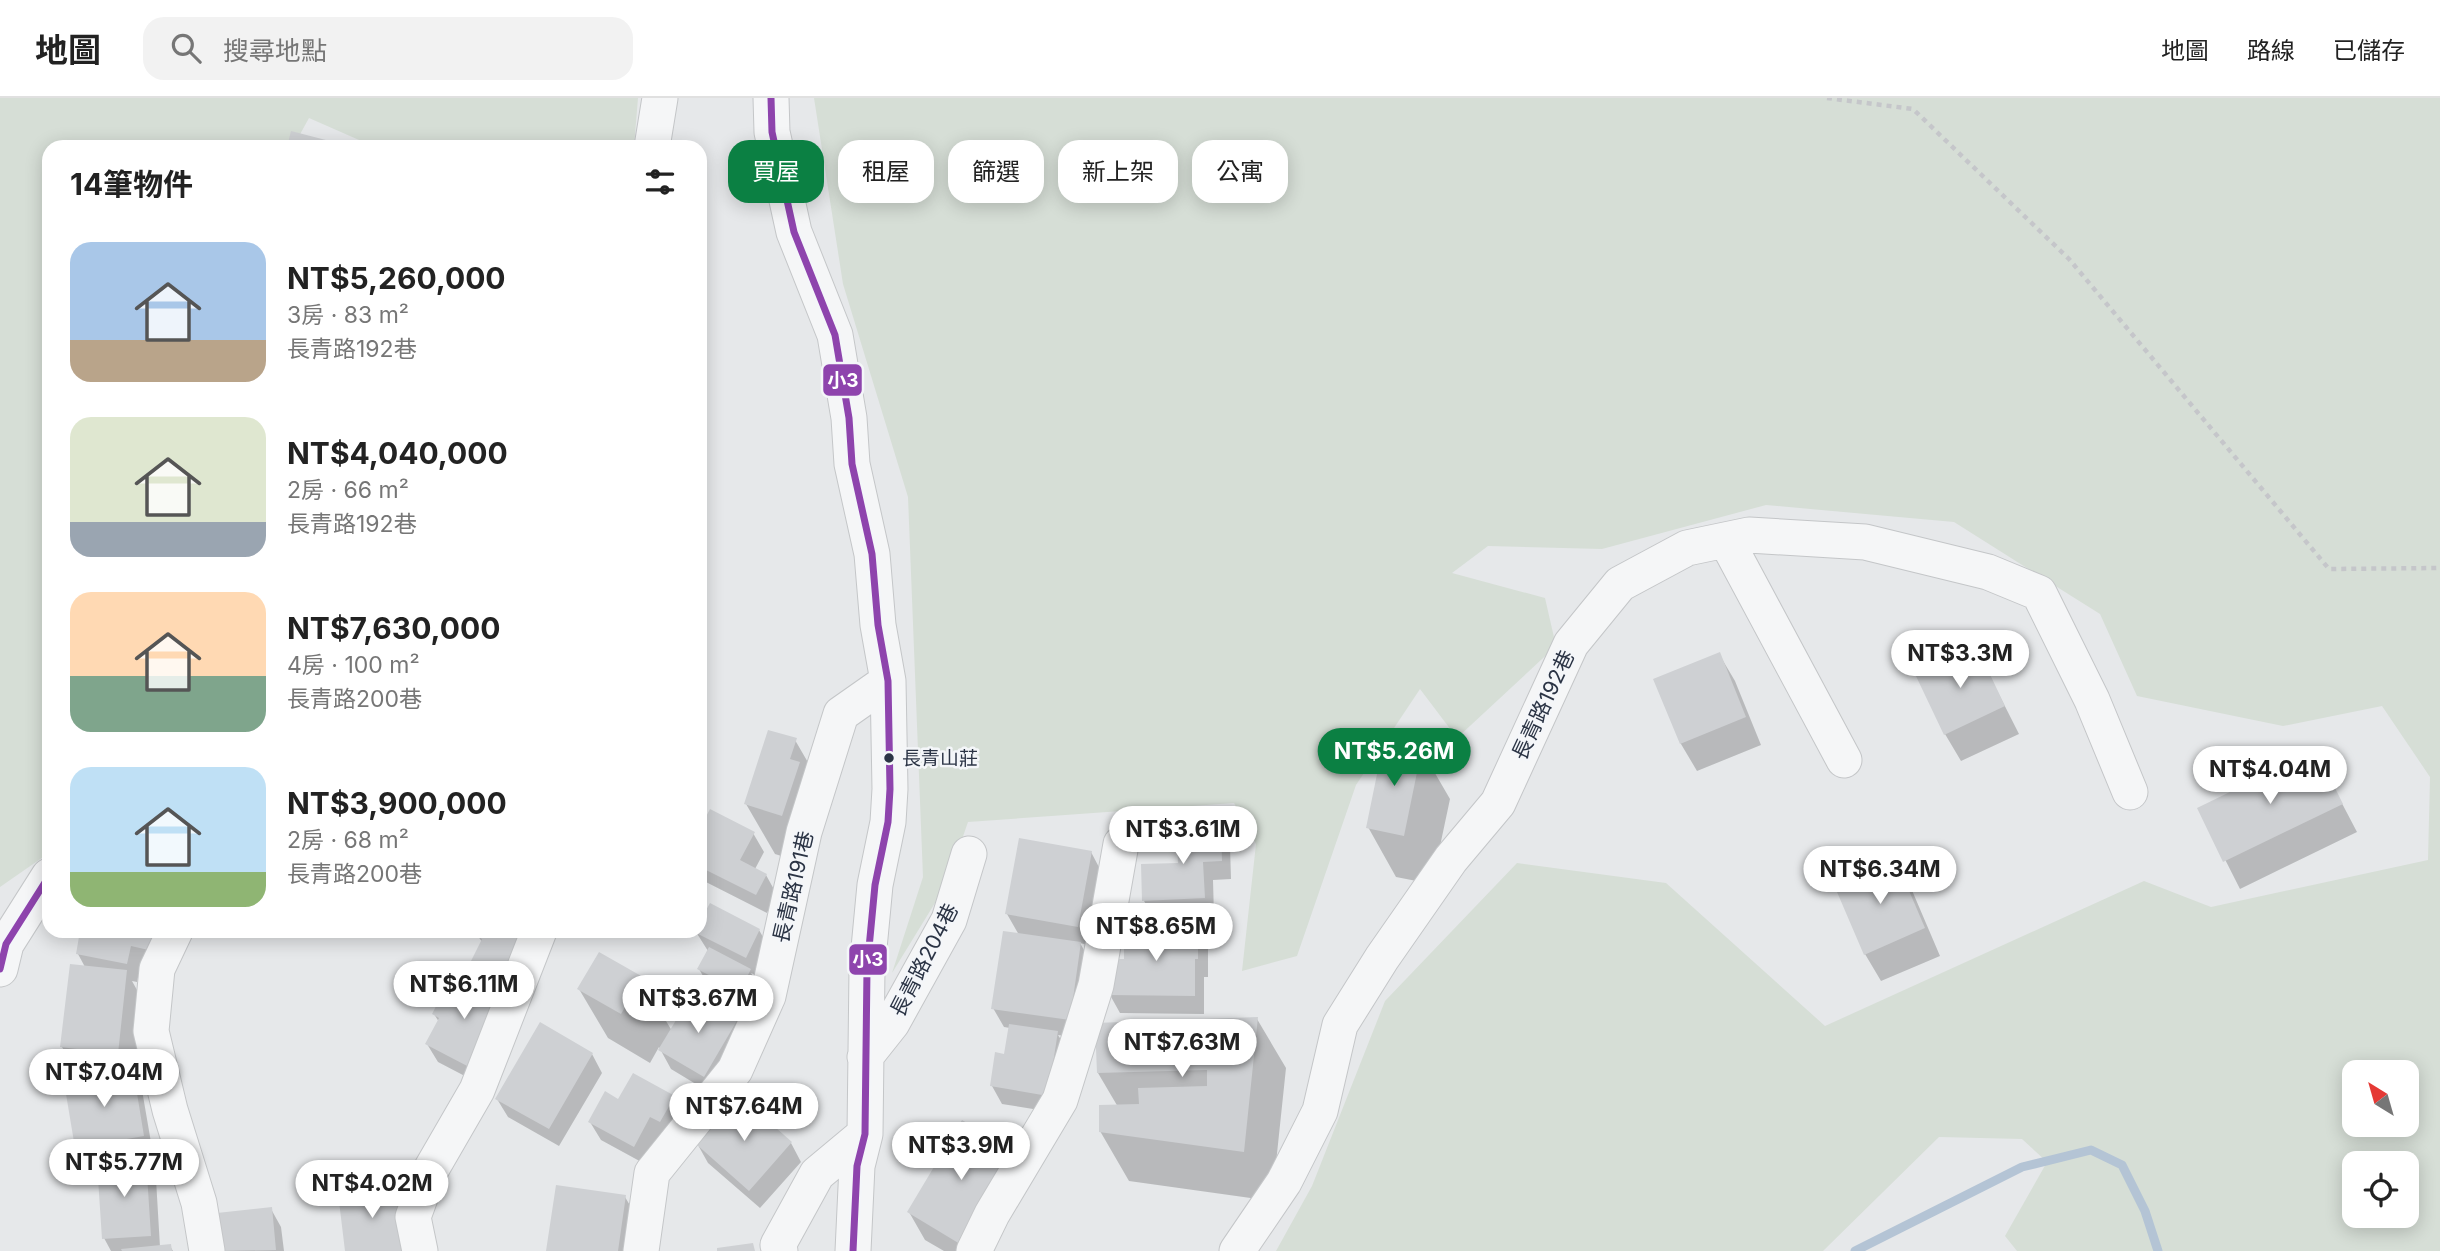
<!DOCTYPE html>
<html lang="zh-TW">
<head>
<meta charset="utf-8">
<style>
	body { margin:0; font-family:Inter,"Noto Sans TC",sans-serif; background:#f2f2f2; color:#222; height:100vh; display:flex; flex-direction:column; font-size:26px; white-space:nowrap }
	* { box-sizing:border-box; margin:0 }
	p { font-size:23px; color:#767676 }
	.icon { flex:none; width:38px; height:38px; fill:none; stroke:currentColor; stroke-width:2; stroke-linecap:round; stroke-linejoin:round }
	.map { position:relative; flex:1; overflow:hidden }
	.panel { position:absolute; left:42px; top:42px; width:665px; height:798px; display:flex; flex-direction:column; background:#fff; border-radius:21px; box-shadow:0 4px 18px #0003 }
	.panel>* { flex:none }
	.hud { position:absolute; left:728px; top:42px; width:665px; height:63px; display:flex; gap:14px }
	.needle { width:46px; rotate:323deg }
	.tools { position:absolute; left:2342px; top:962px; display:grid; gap:14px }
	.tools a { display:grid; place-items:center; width:77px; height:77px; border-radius:14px; background:#fff; box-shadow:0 4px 18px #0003; font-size:35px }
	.price { position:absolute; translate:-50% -60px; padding:0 16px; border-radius:24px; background:#fff; color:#222; font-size:23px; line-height:46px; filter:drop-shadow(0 2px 4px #0008) }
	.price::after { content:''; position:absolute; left:50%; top:42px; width:21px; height:16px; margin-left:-10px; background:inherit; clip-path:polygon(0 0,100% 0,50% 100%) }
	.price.on { background:#0b8043; color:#fff }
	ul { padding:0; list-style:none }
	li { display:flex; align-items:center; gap:21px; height:175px; padding:0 28px }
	li span { display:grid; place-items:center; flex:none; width:196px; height:140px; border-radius:21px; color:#555 }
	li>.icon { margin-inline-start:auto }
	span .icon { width:84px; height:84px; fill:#fffc; stroke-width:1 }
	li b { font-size:30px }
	h2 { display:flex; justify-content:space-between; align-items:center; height:84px; padding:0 28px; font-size:30px }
	.tag { padding:0 24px; border-radius:21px; background:#fff; box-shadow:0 4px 18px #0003; font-size:24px; line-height:63px }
	.tag.on { background:#0b8043; color:#fff }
	header { display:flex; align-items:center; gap:42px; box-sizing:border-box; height:98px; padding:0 35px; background:#fff; border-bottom:2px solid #e0e0e0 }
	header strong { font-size:33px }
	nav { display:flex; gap:38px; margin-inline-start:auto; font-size:24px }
	.search { width:490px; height:63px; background:#f2f2f2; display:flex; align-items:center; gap:18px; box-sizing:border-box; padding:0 24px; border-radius:21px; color:#767676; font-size:26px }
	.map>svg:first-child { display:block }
	.green { fill:#d6ded6; fill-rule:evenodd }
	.shadow { fill:#0003 }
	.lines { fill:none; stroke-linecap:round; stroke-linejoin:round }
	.stream { stroke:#b4c4d5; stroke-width:9 }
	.building { fill:#ced0d3 }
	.minor-casing { stroke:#c4c6c8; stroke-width:37 }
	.path { stroke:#c5c6ca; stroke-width:4.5; stroke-dasharray:5 5; stroke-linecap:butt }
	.minor { stroke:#f5f6f7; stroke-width:35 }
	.bus-1-casing { stroke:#f4f6f9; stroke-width:12 }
	.bus-1 { stroke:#8e44ad; stroke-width:7 }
	.bus-dot { fill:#2b3445; stroke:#f4f6f9; stroke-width:2.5 }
	.labels { text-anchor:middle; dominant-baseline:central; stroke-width:5; stroke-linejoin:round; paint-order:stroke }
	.bus-label { font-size:19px; fill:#2b3445; stroke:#f4f6f9; text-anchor:start }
	.street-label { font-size:21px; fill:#2b3445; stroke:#f4f6f9 }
	.line-badge { stroke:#f4f6f9; stroke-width:2.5 }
	.badge-label { font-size:19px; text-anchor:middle; font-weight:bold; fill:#fff }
</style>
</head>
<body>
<header>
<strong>地圖</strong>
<div class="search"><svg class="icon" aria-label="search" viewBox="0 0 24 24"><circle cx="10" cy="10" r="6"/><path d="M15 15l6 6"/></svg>搜尋地點</div>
<nav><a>地圖</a><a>路線</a><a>已儲存</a></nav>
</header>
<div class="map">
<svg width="2440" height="1153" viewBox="0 0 2440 1153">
	<rect width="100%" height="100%" fill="#e6e8ea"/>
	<path class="green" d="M0,0H638L634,49H375L309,20L293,49H49V755L0,789Z
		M814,0H2440V1153H2017L2005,1138L2047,1064L2022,1041L1939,1039L1823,1153H1276L1312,1088L1385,903L1517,765L1666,785L1825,928L2144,783L2211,809L2428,762L2430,679L2382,608L2283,628L2137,598L2100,516L1954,424L1766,407L1602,451L1488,448L1452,475L1545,500L1556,548L1457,640L1420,591L1356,687L1297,858L1242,873L1256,746L1234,705L968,724L946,787L892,875L923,779L908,399L843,186ZM2354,975H2406V1027H2354ZM2354,1066H2406V1118H2354Z"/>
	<path class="shadow" d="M1975,549L2019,636L1961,663L1945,636Z
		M1719,556L1735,583L1761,647L1697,673L1681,646L1656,581Z
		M795,642L824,692L810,767L775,756L746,706Z
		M1421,651L1450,701L1432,786L1396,779L1368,729Z
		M2315,654L2357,734L2240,791L2199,710Z
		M1220,730L1230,748L1231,781L1213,782L1214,818L1155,821L1144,803Z
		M700,734L753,735L764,754L755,771L766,777L776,795L767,815L700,781Z
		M1091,754L1101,773L1088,847L1080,845L1091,864L1080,940L1058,937L1068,953L1058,1015L1002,1006L992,988L1006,958L1010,930L1004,929L993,910L1019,837L1007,816Z
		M1895,763L1911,790L1940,858L1881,883L1865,856Z
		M700,827L759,832L770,851L756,877L751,875L761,891L750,911L710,890L699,871L708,853L696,834L700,833Z
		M1197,832L1208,851V879H1204V916L1120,915L1110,897L1125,862Z
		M82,833H170L141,866L137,884L132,883L142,901L134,977L142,992L153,1056L116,1063L117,1065L145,1063L156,1081L160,1149L170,1148L173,1153H111L104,1140L99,1066L87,1068L77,1049L96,979L78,977L62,949L85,869L78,856Z
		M480,833L508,884L476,868V872L507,887L505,890L476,876L471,867L482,844L478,838Z
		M453,880L482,987L438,964L427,946L439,924L434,916Z
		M641,881L672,933L737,923L748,941L714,997L671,971L659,949L650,965L608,940L579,891Z
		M1257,921L1286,970L1272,1103L1129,1083L1100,1033L1118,1009L1098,975Z
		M592,956L602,975L559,1048L508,1019L497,1001Z
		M673,999L684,1018L645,1066L601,1042L590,1024L619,1003Z
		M791,1045L801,1064L760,1110L708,1065L698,1047Z
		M625,1099L641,1126L637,1153H548Z
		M271,1111L281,1129L284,1153H222Z
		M909,1114L987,1153H944L925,1142Z"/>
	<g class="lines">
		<path class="stream" d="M1855,1153L2022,1069L2091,1052L2122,1067L2145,1113L2158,1153"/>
	</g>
	<path class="building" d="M291,33L349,48V49H287Z
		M1976,547L2005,608L1944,637L1915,576Z
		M1720,554L1746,619L1680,646L1653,581Z
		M768,632L797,640L790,661L800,664L782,718L744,706Z
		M1384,642L1422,650L1404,738L1366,730Z
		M2316,652L2343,706L2223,764L2197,710Z
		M710,711L755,734L740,762L767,776L756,797L700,769V730Z
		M1221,728L1222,763L1203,764L1205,800L1142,803L1141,766L1178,765L1176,730Z
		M1019,740L1092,753L1078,829L1005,816Z
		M1895,760L1925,830L1864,857L1834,787Z
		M710,805L760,831L746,860L692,833H700V823Z
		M1124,830H1198V861H1195V898L1108,897L1109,861H1124Z
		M80,833H157L153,853L131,848L127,866L76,856Z
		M479,833H524L501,882L469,867L482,841L476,838Z
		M1003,833L1081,844L1070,922L991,911Z
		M709,849L751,871L740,893L697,871Z
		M599,854L643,879L621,916L577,891Z
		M70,866L127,872L118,956L60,949Z
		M452,877L506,906L471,970L425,946L439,920L432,916Z
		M693,894L738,921L704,979L658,952Z
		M1258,919L1244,1054L1099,1034V1007L1139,1006L1138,990L1207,988V972L1097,975L1095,925Z
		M540,924L593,955L549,1031L495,1001Z
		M1009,926L1058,933L1048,998L990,988L995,954L1004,956Z
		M133,971L144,1038L75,1050L64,984Z
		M633,975L675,998L660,1024L650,1019L634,1049L588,1024L605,993L618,1001Z
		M739,997L792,1044L749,1093L696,1046Z
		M962,1022L1015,1054L960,1146L907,1114Z
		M146,1061L151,1138L102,1141L97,1065Z
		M556,1087L626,1097L618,1153H546Z
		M398,1088L405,1153H345L338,1095Z
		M272,1109L276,1152L221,1153L217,1115Z
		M753,1145L755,1153H717V1150Z
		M171,1146L172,1153H122L121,1151Z"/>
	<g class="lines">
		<defs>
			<path id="minor" d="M771,0L772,34L794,134L835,237L849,320L852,366L872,456L878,527L888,583L890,691L888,724L875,787L867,871L865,1036L857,1068L853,1153
				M652,49L660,0
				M1726,442L1844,662
				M175,833L157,871L151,933L170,1012L199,1105L207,1153
				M0,871L6,846L49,778
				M865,959L892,925L949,822L969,756
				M420,1153L413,1119L429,1075L477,992L539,833
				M641,1153L652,1075L735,972L768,898L804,734L841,616L888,583
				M780,1153L778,1147L817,1076L865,1036
				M974,1153L992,1116L1060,1002L1096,887L1121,746
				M1237,1153L1284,1084L1320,1013L1340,927L1382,860L1451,761L1498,705L1571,546L1620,486L1687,450L1749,437L1865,444L1988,474L2039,495L2092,602L2130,694"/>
		</defs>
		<use href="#minor" class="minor-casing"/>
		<path class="path" d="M1827,0L1913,11L2069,161L2329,471L2440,470"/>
		<use href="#minor" class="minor"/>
		<defs>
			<path id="bus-1" d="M771,0L772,34L794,134L835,237L849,320L852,366L872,456L878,527L888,583L890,691L888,724L875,787L867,871L865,1036L857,1068L853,1153
				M0,871L6,846L49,778"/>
		</defs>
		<use href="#bus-1" class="bus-1-casing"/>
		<use href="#bus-1" class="bus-1"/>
	</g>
	<circle class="bus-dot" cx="889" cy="660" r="6"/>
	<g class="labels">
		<g class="bus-label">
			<text x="902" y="660">長青山莊</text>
		</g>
		<g class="street-label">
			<text transform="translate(1543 607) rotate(-65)">長青路192巷</text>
			<text transform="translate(793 789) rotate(-77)">長青路191巷</text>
			<text transform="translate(924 862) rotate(-63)">長青路204巷</text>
		</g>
	</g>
	<g class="line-badge">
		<rect x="822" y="265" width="41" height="34" rx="7" fill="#8e44ad"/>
		<rect x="848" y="845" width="40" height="33" rx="7" fill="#8e44ad"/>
	</g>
	<g class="badge-label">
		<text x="843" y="289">小3</text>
		<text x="868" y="868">小3</text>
	</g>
</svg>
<div class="tools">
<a><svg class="needle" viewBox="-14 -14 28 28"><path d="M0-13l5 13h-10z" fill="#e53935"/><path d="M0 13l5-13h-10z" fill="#767676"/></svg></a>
<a><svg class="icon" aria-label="locate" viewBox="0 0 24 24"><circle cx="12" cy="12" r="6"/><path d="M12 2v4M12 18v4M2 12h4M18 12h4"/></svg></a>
</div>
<b class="price" style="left:1960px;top:592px">NT$3.3M</b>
<b class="price on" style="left:1394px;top:690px">NT$5.26M</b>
<b class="price" style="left:2270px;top:708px">NT$4.04M</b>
<b class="price" style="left:1183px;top:768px">NT$3.61M</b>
<b class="price" style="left:1880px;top:808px">NT$6.34M</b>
<b class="price" style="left:1156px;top:865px">NT$8.65M</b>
<b class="price" style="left:464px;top:923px">NT$6.11M</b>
<b class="price" style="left:698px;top:937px">NT$3.67M</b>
<b class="price" style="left:1182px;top:981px">NT$7.63M</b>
<b class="price" style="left:104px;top:1011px">NT$7.04M</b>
<b class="price" style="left:744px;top:1045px">NT$7.64M</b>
<b class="price" style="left:961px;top:1084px">NT$3.9M</b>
<b class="price" style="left:124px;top:1101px">NT$5.77M</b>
<b class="price" style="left:372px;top:1122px">NT$4.02M</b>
<div class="hud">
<a class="tag on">買屋</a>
<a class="tag">租屋</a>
<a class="tag">篩選</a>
<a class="tag">新上架</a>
<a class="tag">公寓</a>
</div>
<section class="panel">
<h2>14筆物件<svg class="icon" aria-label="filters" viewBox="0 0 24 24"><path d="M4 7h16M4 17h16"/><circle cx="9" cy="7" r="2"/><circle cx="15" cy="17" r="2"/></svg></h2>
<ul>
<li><span style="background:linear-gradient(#a9c7e8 70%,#b9a48a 0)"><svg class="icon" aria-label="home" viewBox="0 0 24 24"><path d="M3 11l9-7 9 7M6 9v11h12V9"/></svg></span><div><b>NT$5,260,000</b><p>3房 · 83 m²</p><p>長青路192巷</p></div></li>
<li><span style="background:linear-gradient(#dfe7d0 75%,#9aa5b1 0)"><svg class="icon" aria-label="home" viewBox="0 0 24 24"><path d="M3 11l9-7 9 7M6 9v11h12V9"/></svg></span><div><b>NT$4,040,000</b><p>2房 · 66 m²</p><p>長青路192巷</p></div></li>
<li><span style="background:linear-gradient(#ffd9b3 60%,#7fa58c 0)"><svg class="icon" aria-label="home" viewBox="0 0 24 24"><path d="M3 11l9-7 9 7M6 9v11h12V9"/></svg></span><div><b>NT$7,630,000</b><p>4房 · 100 m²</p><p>長青路200巷</p></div></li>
<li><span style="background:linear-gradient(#bfe0f5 75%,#8fb573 0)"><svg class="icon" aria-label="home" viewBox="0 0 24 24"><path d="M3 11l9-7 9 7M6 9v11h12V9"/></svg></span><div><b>NT$3,900,000</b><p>2房 · 68 m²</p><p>長青路200巷</p></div></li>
</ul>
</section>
</div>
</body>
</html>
